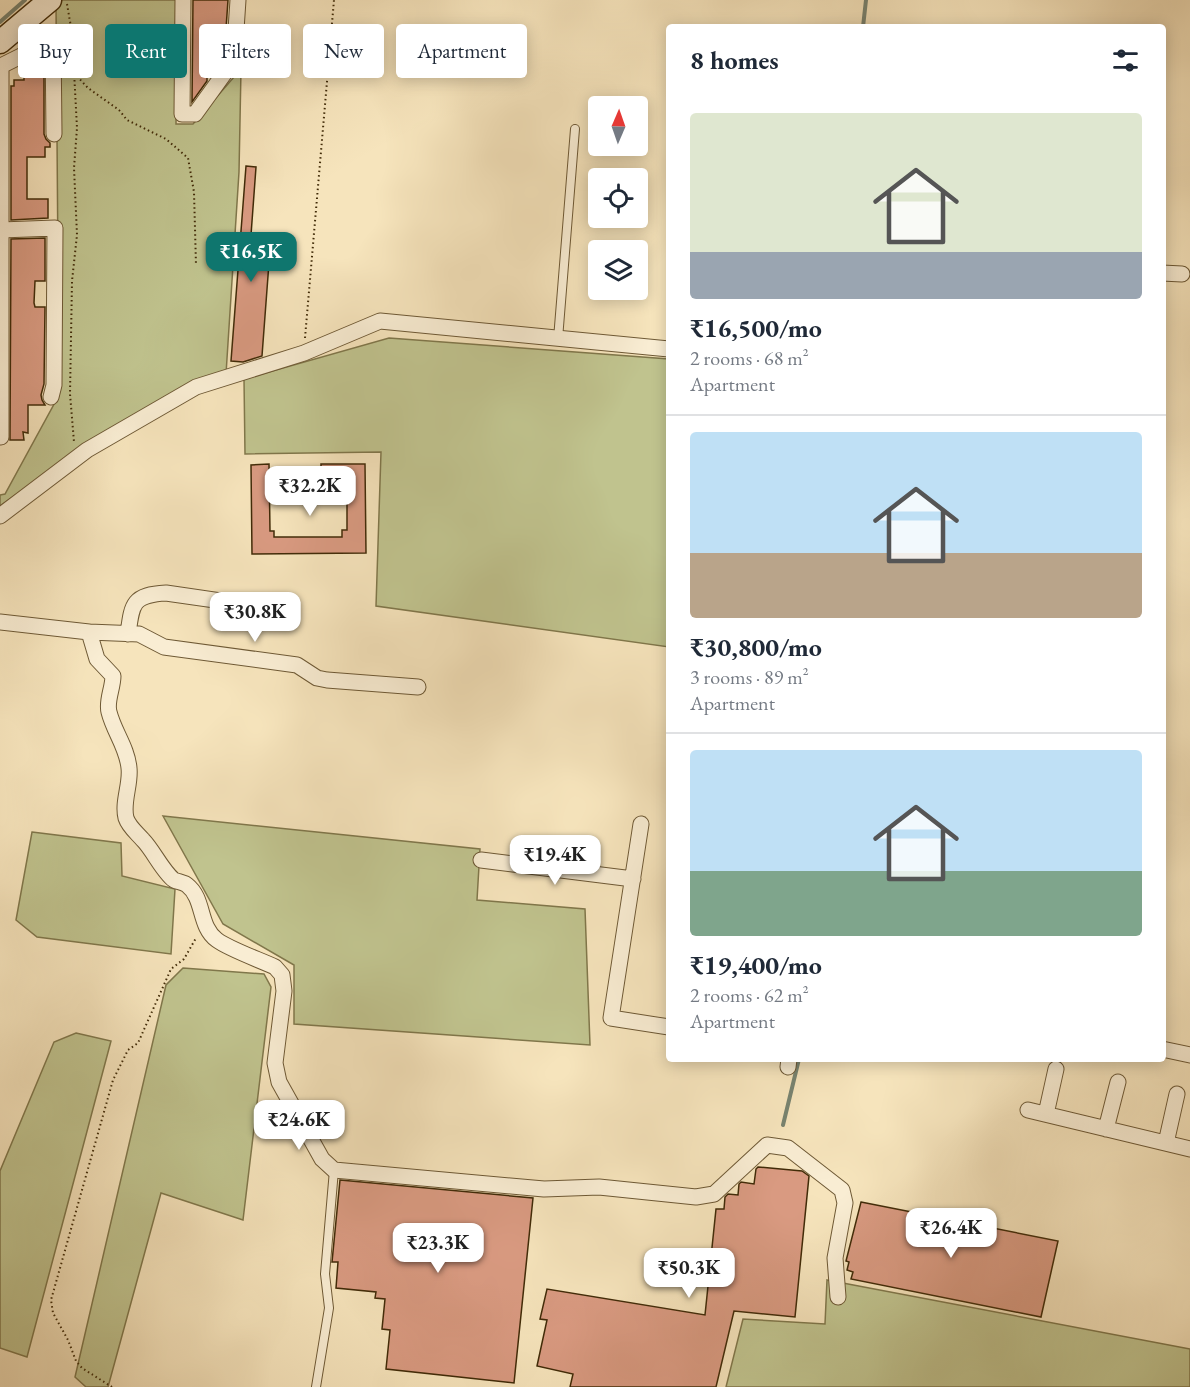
<!DOCTYPE html>
<html lang="en">
<head>
<meta charset="utf-8">
<style>
	body { margin:0; font-family:"EB Garamond",serif; background:#f2f2f3; color:#1f2937; height:100vh; display:flex; flex-direction:column; font-size:22px; white-space:nowrap }
	* { box-sizing:border-box; margin:0 }
	p { font-size:20px; color:#747a83 }
	.icon { flex:none; width:33px; height:33px; fill:none; stroke:currentColor; stroke-width:2; stroke-linecap:round; stroke-linejoin:round }
	.map { position:relative; flex:1; overflow:hidden }
	.panel { position:absolute; left:666px; top:24px; width:500px; height:1038px; display:flex; flex-direction:column; background:#fff; border-radius:6px; box-shadow:0 3px 15px #0003 }
	.panel>* { flex:none }
	.guide { position:absolute; left:18px; top:24px; width:558px; height:54px; display:flex; gap:12px }
	.needle { width:39px; rotate:2deg }
	.controls { position:absolute; left:588px; top:96px; display:grid; gap:12px }
	.controls a { display:grid; place-items:center; width:60px; height:60px; border-radius:6px; background:#fff; box-shadow:0 3px 15px #0003; font-size:30px }
	.price { position:absolute; translate:-50% -51px; padding:0 14px; border-radius:12px; background:#fff; color:#222; font-size:20px; line-height:39px; filter:drop-shadow(0 2px 3px #0008) }
	.price::after { content:''; position:absolute; left:50%; top:36px; width:18px; height:14px; margin-left:-9px; background:inherit; clip-path:polygon(0 0,100% 0,50% 100%) }
	.price.active { background:#0f766e; color:#fff }
	ul { padding:0; list-style:none }
	li { display:grid; align-content:center; gap:12px; height:318px; padding:0 24px }
	li+li { border-top:2px solid #e0e1e3 }
	li span { display:grid; place-items:center; height:186px; border-radius:6px; color:#555 }
	li>.icon { margin-inline-start:auto }
	span .icon { width:108px; height:108px; fill:#fffc; stroke-width:1 }
	li b { font-size:26px }
	h2 { display:flex; justify-content:space-between; align-items:center; height:72px; padding:0 24px; font-size:26px }
	.chip { padding:0 21px; border-radius:6px; background:#fff; box-shadow:0 3px 15px #0003; font-size:21px; line-height:54px }
	.chip.active { background:#0f766e; color:#fff }
	.map>svg:first-child { display:block }
	.green { fill:#c0c38e; stroke:#80774b; stroke-width:1.5 }
	.lines { fill:none; stroke-linecap:round; stroke-linejoin:round }
	.stream { stroke:#788370; stroke-width:4 }
	.building { fill:#d99a81; stroke:#412b08; stroke-width:1.5 }
	.lane-casing { stroke:#6e5935; stroke-width:10 }
	.street-casing { stroke:#6e5935; stroke-width:17 }
	.secondary-casing { stroke:#412b08; stroke-width:25 }
	.path { stroke:#412b08; stroke-width:2; stroke-dasharray:1.5 3; stroke-linecap:butt }
	.lane { stroke:#f9edd3; stroke-width:8 }
	.street { stroke:#f9edd3; stroke-width:15 }
	.secondary { stroke:#f9edd3; stroke-width:22 }
</style>
</head>
<body>
<div class="map">
<svg width="1190" height="1387" viewBox="0 0 1190 1387">
	<rect width="100%" height="100%" fill="#f6e4bc"/>
	<filter id="stains"><feTurbulence type="fractalNoise" baseFrequency=".00333" numOctaves="4"/><feColorMatrix values="0 0 0 0 .2 0 0 0 0 .09 0 0 0 0 .02 0 0 0 .5 -.17"/></filter>
	<radialGradient id="worn" r=".72"><stop offset=".6" stop-color="#630" stop-opacity="0"/><stop offset="1" stop-color="#630" stop-opacity=".3"/></radialGradient>
	<path class="green" d="M62,0H178L176,124H193L241,69L239,172L226,374L80,450L0,506V495L5,494L59,395L56,4Z
		M389,338L669,359V647L376,606L381,452L245,454L244,379Z
		M163,816L480,849L477,900L585,909L590,1045L294,1024V965L223,924Z
		M32,832L121,843L122,876L175,889L171,954L37,937L16,920Z
		M183,968L264,974L271,987L243,1220L161,1193L108,1387H86L75,1377L166,985Z
		M76,1033L111,1041L27,1357L0,1348V1171L54,1042Z
		M827,1280L1190,1349V1387H726L743,1319L825,1324Z"/>
	<g class="lines">
		<path class="stream" d="M0,22L25,0
			M863,27L866,0
			M783,1125L799,1059"/>
	</g>
	<path class="building" d="M193,0H228L224,57L212,74H207V81L192,102Z
		M29,63H44V134L46,139L50,143V147H45V157H27V199H48V218L11,220V86H14V80H24V69H27V64Z
		M246,166L256,167L251,235L271,236L262,356L243,362L231,361Z
		M45,238V281H35L34,303L35,307H45L44,384L41,395L42,400L45,405H28V433L23,432L24,440H10L11,239Z
		M269,464L270,531H274V537H342V530H347V474H321V464H365L366,553L252,554L251,465Z
		M758,1167L802,1171L809,1176L795,1317L734,1311L716,1387H570L573,1374L537,1366L547,1320L540,1319L547,1289L705,1315L716,1209H724L725,1197L728,1194L738,1195L739,1184L741,1182L754,1184L756,1169Z
		M340,1180L533,1198L514,1383L386,1369L390,1330L382,1329L385,1299L375,1298L376,1292L336,1288L338,1262H332Z
		M861,1202L1058,1241L1041,1317L851,1279L853,1272L847,1270L849,1262L846,1261Z"/>
	<g class="lines">
		<defs>
			<path id="lane" d="M558,339L575,129
				M316,1387L329,1308L325,1274L334,1170"/>
			<path id="street" d="M183,0L182,114H195L234,60L238,0
				M1,230L55,228L54,385L51,397
				M1162,273L1182,274
				M1,437V66L53,40L54,134
				M0,516L87,450L196,387L304,353L380,321L669,349
				M0,622L89,632L97,659L113,676C113,688 106,701 109,712C114,732 127,747 129,768C131,784 122,802 126,818C129,827 137,833 143,840C153,850 163,872 174,880C178,882 183,882 187,885C205,899 198,926 217,940C229,949 260,960 275,967L282,975L284,991L275,1063L279,1082L322,1159L334,1170L544,1189L599,1187L696,1197L714,1194L767,1145L788,1148L842,1190L845,1203L835,1258L838,1297
				M89,632L139,634L164,647L297,665L317,678L327,680L418,687
				M128,634C132,604 132,595 166,593L284,610
				M641,824L611,1018L669,1027
				M481,860L633,879
				M1162,1049L1190,1055
				M788,1067L789,1059
				M1028,1110L1190,1149
				M1046,1114L1056,1069
				M1106,1129L1118,1082
				M1166,1143L1177,1094"/>
			<path id="secondary" d="M0,42L50,0"/>
		</defs>
		<use href="#lane" class="lane-casing"/>
		<use href="#street" class="street-casing"/>
		<use href="#secondary" class="secondary-casing"/>
		<path class="path" d="M67,4L72,33L77,128L74,168L77,235L72,281L70,394L74,442
			M74,73L88,88L119,110L127,120L166,139L188,158L194,192L196,265
			M305,338L334,0
			M112,1387L82,1368L76,1361L68,1340L53,1313L51,1300L113,1080L128,1050L138,1043L171,969L184,959L196,938"/>
		<use href="#lane" class="lane"/>
		<use href="#street" class="street"/>
		<use href="#secondary" class="secondary"/>
	</g>
	<rect width="100%" height="100%" filter="url(#stains)"/>
	<rect width="100%" height="100%" fill="url(#worn)"/>
</svg>
<div class="controls">
<a><svg class="needle" viewBox="-14 -14 28 28"><path d="M0-13l5 13h-10z" fill="#e53935"/><path d="M0 13l5-13h-10z" fill="#747a83"/></svg></a>
<a><svg class="icon" aria-label="locate" viewBox="0 0 24 24"><circle cx="12" cy="12" r="6"/><path d="M12 2v4M12 18v4M2 12h4M18 12h4"/></svg></a>
<a><svg class="icon" aria-label="layers" viewBox="0 0 24 24"><path d="M12 4l9 5-9 5-9-5zM3 14l9 5 9-5"/></svg></a>
</div>
<b class="price active" style="left:251px;top:283px">₹16.5K</b>
<b class="price" style="left:310px;top:517px">₹32.2K</b>
<b class="price" style="left:255px;top:643px">₹30.8K</b>
<b class="price" style="left:555px;top:886px">₹19.4K</b>
<b class="price" style="left:299px;top:1151px">₹24.6K</b>
<b class="price" style="left:951px;top:1259px">₹26.4K</b>
<b class="price" style="left:438px;top:1274px">₹23.3K</b>
<b class="price" style="left:689px;top:1299px">₹50.3K</b>
<div class="guide">
<a class="chip">Buy</a>
<a class="chip active">Rent</a>
<a class="chip">Filters</a>
<a class="chip">New</a>
<a class="chip">Apartment</a>
</div>
<section class="panel">
<h2>8 homes<svg class="icon" aria-label="filters" viewBox="0 0 24 24"><path d="M4 7h16M4 17h16"/><circle cx="9" cy="7" r="2"/><circle cx="15" cy="17" r="2"/></svg></h2>
<ul>
<li><span style="background:linear-gradient(#dfe7d0 75%,#9aa5b1 0)"><svg class="icon" aria-label="home" viewBox="0 0 24 24"><path d="M3 11l9-7 9 7M6 9v11h12V9"/></svg></span><div><b>₹16,500/mo</b><p>2 rooms · 68 m²</p><p>Apartment</p></div></li>
<li><span style="background:linear-gradient(#bfe0f5 65%,#b9a48a 0)"><svg class="icon" aria-label="home" viewBox="0 0 24 24"><path d="M3 11l9-7 9 7M6 9v11h12V9"/></svg></span><div><b>₹30,800/mo</b><p>3 rooms · 89 m²</p><p>Apartment</p></div></li>
<li><span style="background:linear-gradient(#bfe0f5 65%,#7fa58c 0)"><svg class="icon" aria-label="home" viewBox="0 0 24 24"><path d="M3 11l9-7 9 7M6 9v11h12V9"/></svg></span><div><b>₹19,400/mo</b><p>2 rooms · 62 m²</p><p>Apartment</p></div></li>
</ul>
</section>
</div>
</body>
</html>
